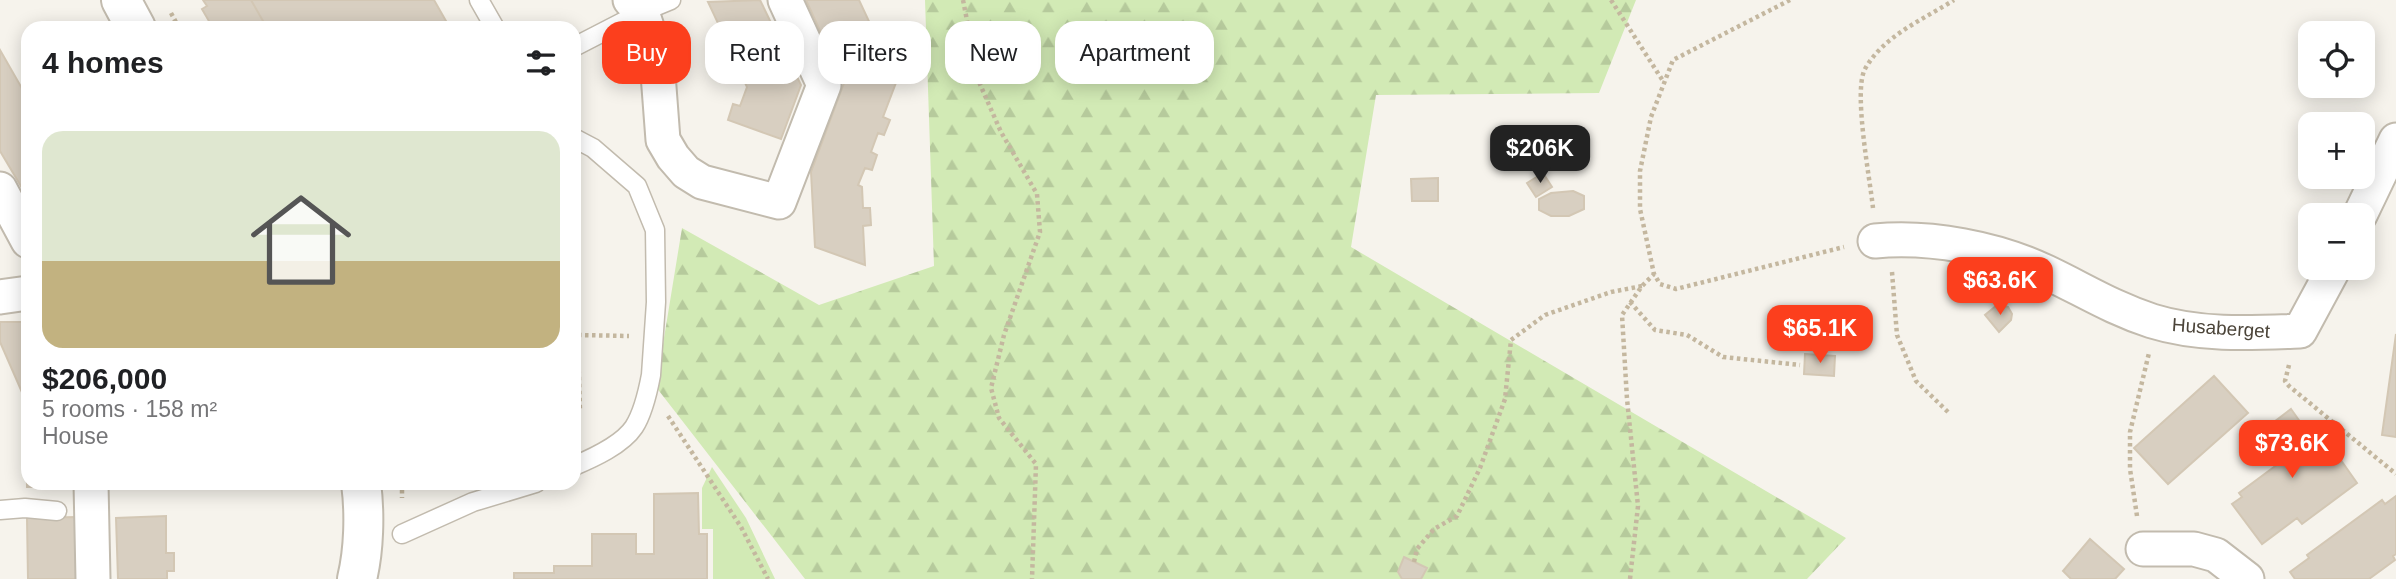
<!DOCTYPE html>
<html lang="en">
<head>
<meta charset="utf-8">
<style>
	body { margin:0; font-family:Arial,sans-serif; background:#f2f2f2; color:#202124; height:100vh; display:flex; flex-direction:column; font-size:26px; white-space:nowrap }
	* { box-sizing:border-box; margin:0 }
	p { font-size:23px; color:#757577 }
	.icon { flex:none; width:38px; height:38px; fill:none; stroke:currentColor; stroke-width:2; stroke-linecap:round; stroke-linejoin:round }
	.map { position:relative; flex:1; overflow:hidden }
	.drawer { position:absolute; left:21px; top:21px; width:560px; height:469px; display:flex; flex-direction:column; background:#fff; border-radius:21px; box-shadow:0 4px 18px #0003 }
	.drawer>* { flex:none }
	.hud { position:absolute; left:602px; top:21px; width:665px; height:63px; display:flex; gap:14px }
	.controls { position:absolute; left:2298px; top:21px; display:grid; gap:14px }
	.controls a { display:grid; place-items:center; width:77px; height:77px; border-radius:14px; background:#fff; box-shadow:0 4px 18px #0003; font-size:35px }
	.price { position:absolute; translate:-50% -60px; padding:0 16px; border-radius:14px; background:#fc3f1d; color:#fff; font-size:23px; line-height:46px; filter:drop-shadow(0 2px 4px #0008) }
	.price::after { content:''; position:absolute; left:50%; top:42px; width:21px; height:16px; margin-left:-10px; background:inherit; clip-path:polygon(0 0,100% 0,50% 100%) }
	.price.current { background:#222; color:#fff }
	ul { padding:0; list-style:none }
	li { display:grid; align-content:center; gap:14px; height:371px; padding:0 21px }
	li+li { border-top:2px solid #e0e0e0 }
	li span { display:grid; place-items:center; height:217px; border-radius:21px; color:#555 }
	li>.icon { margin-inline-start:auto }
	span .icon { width:126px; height:126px; fill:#fffc; stroke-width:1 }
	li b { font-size:30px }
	h2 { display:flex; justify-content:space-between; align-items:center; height:84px; padding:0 21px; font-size:30px }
	.tag { padding:0 24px; border-radius:21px; background:#fff; box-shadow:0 4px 18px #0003; font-size:24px; line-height:63px }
	.tag.current { background:#fc3f1d; color:#fff }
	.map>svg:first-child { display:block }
	.forest { fill:url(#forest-firs) }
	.green { fill:#d2eab5 }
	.building { fill:#d8cfc1; stroke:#d3c7b4; stroke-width:2 }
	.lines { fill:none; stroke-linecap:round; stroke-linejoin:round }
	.service-casing { stroke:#c2bbae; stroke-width:21 }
	.minor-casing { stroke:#c2bbae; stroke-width:37 }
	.tertiary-casing { stroke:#c2bbae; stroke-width:42 }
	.path { stroke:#c4b79f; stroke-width:4.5; stroke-dasharray:3.5 3.5; stroke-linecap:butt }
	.service { stroke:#fff; stroke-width:18 }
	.minor { stroke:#fff; stroke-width:33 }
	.tertiary { stroke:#fff; stroke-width:38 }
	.labels { text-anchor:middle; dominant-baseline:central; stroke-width:5; stroke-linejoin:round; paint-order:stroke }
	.street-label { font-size:19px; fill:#4b4439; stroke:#fff }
</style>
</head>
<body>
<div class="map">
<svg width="2396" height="579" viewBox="0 0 2396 579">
	<defs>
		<pattern id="forest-firs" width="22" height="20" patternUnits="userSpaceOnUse" patternTransform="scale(1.75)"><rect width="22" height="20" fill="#d2eab5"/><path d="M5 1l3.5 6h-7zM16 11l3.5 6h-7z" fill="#b6ca9c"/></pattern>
	</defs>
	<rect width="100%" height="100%" fill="#f6f3ec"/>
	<path class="forest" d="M925,0H1636L1599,93L1376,95L1351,247L1846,538L1807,579H805L656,387L682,228L819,305L934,266Z"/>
	<path class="green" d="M712,467L746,518L775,579H713V529H702V488Z"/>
	<path class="building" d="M203,0H251L267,28H213L202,9L207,6Z
		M251,0H434L450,28H267Z
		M760,0L801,85L781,139L728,120L733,104L740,106L747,87L732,54L725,57L718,41L725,38L708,2Z
		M806,0H859L880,45L887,42L894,57L887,60L897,80L883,117L890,120L884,135L878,133L871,152L877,155L872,170L865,168L858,185L862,187L863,208H870L871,225L863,226L865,265L815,247L811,172L844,83Z
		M0,50L24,92L28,90V198L0,151Z
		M1543,173L1552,187L1536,197L1527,183Z
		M1438,178V201H1412L1411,179Z
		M1573,191L1584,196V209L1569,216H1551L1539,210V199L1551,193Z
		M1997,305L2008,307L2012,314L2011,320L1999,332L1985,315Z
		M0,322H28V406L0,342Z
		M2396,334V437L2382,435Z
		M1805,354L1835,356L1834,376L1804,374Z
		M2214,376L2248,413L2168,484L2134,448Z
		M28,409V483H76V486L27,487L26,410Z
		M2291,409L2313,440L2308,443L2314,452L2328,442L2357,483L2302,524L2297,518L2262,544L2232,504L2242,497L2239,493L2278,464L2257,435Z
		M698,493L699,534H707V579H514V573H554V566H592V534H636V554H654V494Z
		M2396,496V554L2393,556L2395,560L2369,579H2295L2290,572L2309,558L2307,555L2382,500L2385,504Z
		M166,516V553H174V571H167V579H118L116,518Z
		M77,517V579H28L27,518Z
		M2090,539L2124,569L2115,579H2071L2063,571Z
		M1404,557L1427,568L1421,579H1402L1398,572Z"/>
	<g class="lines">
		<defs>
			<path id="service" d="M479,0L495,28
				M574,47L642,12L671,0
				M574,138L593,148L637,186L655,230L656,302L651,375C648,391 643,413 634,427C622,445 593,458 574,466
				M0,510L25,508L57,511
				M402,534L473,502L536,483"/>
			<path id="minor" d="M630,0L642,12L652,42L658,74L663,140L673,157L686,172L702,182L779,202L824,85L785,0
				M0,189L28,241
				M2360,215L2396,140
				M1875,241C1931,236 1996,248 2046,272C2084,290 2112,308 2152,321C2200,336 2252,333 2300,331L2334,268
				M0,297L28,293
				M91,483L93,579
				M2143,549H2194L2216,555L2247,579"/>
			<path id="tertiary" d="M121,0L136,28
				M357,579C364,550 365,513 361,483"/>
		</defs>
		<use href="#service" class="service-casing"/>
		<use href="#minor" class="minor-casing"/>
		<use href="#tertiary" class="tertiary-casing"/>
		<path class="path" d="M963,0L979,82L1001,132L1037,194L1040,232L1004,335L991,388L999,418L1036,464L1032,579
			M1611,0L1663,81
			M1790,0L1673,60L1651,117L1640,171V209L1654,274L1660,284L1676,289L1844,247
			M171,13L179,28
			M1873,208C1870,179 1853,91 1865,69C1883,36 1924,19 1954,0
			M574,216L580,411L574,416
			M1892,272L1897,335L1916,381L1949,413
			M1630,302L1655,330L1687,335L1723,357L1800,365
			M578,335L629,336
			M2289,365L2285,381L2289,386L2396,474
			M668,416L741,527L768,579
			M402,483V498
			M2137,516L2130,469V432L2149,353
			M1414,562L1417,549L1434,529L1457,516L1480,468L1505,399L1511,340L1545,315L1611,292L1642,286
			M1630,579L1638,506L1627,399L1622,315L1642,286L1654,274"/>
		<use href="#service" class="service"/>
		<use href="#minor" class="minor"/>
		<use href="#tertiary" class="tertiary"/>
	</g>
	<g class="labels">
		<g class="street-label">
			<text transform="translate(2221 328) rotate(4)">Husaberget</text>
		</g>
	</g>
</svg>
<div class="controls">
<a><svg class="icon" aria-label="locate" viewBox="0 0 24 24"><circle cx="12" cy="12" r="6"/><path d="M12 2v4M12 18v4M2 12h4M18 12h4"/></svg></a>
<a>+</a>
<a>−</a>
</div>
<b class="price current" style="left:1540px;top:185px">$206K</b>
<b class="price" style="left:2000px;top:317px">$63.6K</b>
<b class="price" style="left:1820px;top:365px">$65.1K</b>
<b class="price" style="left:2292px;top:480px">$73.6K</b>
<div class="hud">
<a class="tag current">Buy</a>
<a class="tag">Rent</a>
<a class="tag">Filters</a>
<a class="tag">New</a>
<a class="tag">Apartment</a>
</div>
<section class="drawer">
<h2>4 homes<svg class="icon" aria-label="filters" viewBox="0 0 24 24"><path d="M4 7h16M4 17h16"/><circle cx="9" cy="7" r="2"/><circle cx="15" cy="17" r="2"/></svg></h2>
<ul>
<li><span style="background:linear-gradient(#dfe7d0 60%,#c2b280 0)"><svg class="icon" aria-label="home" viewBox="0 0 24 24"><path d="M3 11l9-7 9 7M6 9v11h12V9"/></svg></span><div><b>$206,000</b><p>5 rooms · 158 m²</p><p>House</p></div></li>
</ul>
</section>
</div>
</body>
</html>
